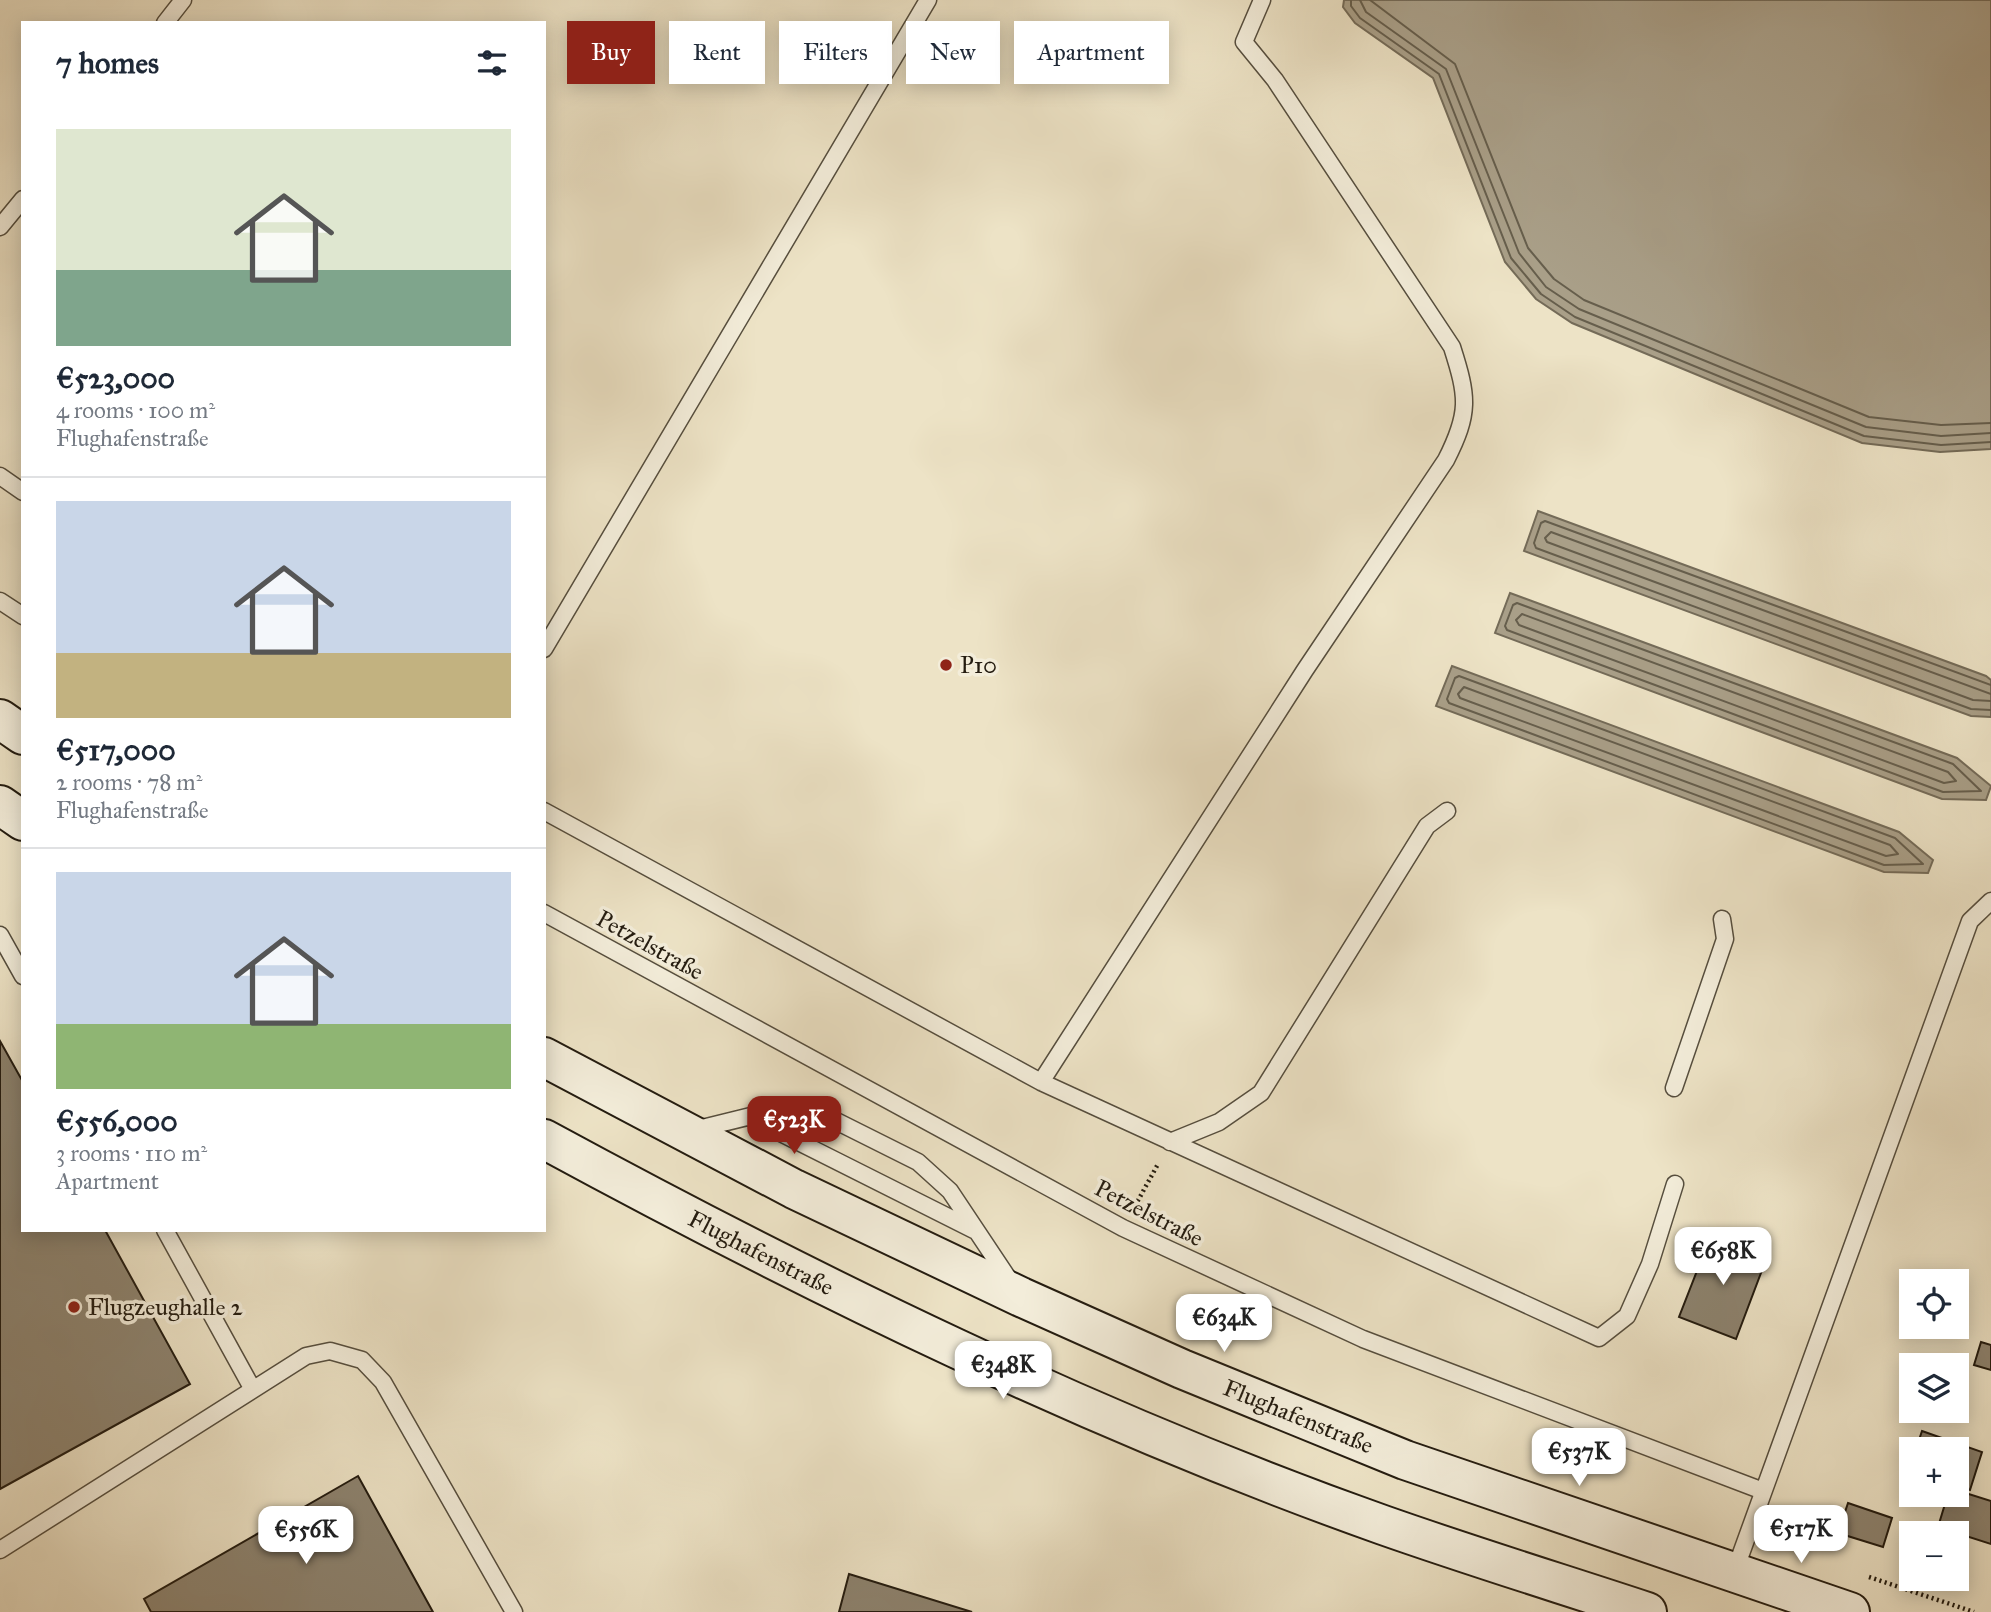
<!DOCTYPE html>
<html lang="en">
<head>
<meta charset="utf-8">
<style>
	body { margin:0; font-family:"IM FELL Great Primer",serif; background:#f6f6f7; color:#1f2937; height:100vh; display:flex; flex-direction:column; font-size:26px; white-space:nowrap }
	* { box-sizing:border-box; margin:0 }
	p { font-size:23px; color:#747a83 }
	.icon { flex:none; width:38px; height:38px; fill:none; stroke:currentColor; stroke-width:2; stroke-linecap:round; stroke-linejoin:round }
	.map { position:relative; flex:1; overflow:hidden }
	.drawer { position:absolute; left:21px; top:21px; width:525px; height:1211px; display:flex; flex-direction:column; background:#fff; border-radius:0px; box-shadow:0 4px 18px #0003 }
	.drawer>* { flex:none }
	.hud { position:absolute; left:567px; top:21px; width:665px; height:63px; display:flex; gap:14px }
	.buttons { position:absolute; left:1899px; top:1269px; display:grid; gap:14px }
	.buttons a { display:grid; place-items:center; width:70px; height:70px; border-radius:0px; background:#fff; box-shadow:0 4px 18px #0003; font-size:35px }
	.price { position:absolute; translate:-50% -60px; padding:0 16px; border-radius:14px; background:#fff; color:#222; font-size:23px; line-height:46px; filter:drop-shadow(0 2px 4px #0008) }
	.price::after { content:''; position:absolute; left:50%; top:42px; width:21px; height:16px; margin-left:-10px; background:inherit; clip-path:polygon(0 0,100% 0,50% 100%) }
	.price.current { background:#8f2418; color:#fff }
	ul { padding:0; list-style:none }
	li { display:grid; align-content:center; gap:14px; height:371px; padding:0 35px }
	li+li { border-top:2px solid #e0e1e3 }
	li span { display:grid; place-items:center; height:217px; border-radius:0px; color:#555 }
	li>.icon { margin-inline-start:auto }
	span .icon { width:126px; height:126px; fill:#fffc; stroke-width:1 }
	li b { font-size:30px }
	h2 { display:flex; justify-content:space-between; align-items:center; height:84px; padding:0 35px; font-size:30px }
	.pill { padding:0 24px; border-radius:0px; background:#fff; box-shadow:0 4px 18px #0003; font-size:24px; line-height:63px }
	.pill.current { background:#8f2418; color:#fff }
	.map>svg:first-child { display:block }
	.water { fill:#a99f88; stroke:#746b58; stroke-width:2 }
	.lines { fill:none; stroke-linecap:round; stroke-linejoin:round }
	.shore { stroke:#665e4c; stroke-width:2 }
	.building { fill:#8d836f; stroke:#241c10; stroke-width:2 }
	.service-casing { stroke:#564e3e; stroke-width:19 }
	.secondary-casing { stroke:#241c10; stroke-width:42 }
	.path { stroke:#241c10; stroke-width:4.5; stroke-dasharray:2 3.5; stroke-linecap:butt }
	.service { stroke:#f3edda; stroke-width:16 }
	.secondary { stroke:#f3edda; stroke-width:38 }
	.poi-dot { fill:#8f2418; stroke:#f3edda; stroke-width:2.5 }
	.labels { text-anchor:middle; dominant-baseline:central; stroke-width:7; stroke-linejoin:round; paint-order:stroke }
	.poi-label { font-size:24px; fill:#241c10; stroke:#f3edda; text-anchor:start }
	.street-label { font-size:24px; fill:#241c10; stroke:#f3edda }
</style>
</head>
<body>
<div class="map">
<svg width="1991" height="1612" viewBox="0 0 1991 1612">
	<rect width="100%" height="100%" fill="#ede3c6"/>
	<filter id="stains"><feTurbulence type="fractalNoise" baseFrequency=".00286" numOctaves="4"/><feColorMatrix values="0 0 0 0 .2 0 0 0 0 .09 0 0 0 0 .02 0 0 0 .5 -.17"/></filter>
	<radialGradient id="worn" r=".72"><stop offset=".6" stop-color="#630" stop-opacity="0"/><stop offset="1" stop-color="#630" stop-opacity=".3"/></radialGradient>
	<path class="water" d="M1344,0H1991V449L1940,452L1862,443L1572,323L1536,299L1505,262L1433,78L1355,23L1343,7Z
		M1538,511L1986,676L1991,680V717L1971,716L1524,551Z
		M1510,593L1957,758L1991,786L1986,800L1942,799L1495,633Z
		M1452,666L1899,832L1933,860L1928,873L1884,872L1436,706Z"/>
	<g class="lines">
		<path class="shore" d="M1351,0V6L1360,18L1439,74L1511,258L1541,294L1575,317L1864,436L1941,445L1991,442
			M1360,0L1366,12L1446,69L1519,253L1546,287L1579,309L1866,427L1941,436L1991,433
			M1370,0L1455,64L1528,248L1554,279L1584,300L1869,417L1941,425L1991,423
			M1517,603L1953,764L1981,791L1943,792L1507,630L1505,626L1513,605Z
			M1522,614L1948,772L1956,781L1944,783L1519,625L1516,620Z
			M1459,676L1895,838L1923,864L1884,865L1449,703L1447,699L1455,678Z
			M1991,685L1545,521L1541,523L1534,543L1536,548L1971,709L1991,710
			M1464,687L1890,845L1898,854L1886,856L1460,698L1458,694Z
			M1991,694L1551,532L1545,538L1547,542L1973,700L1991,701"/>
	</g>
	<path class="building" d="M0,1041L23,1082V1230H105L190,1384L0,1489Z
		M1711,1235L1767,1257L1736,1339L1679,1317Z
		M1981,1342L1991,1345V1370L1974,1365Z
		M1922,1431L1982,1452L1970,1490L1956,1485V1449H1916Z
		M358,1476L433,1612H151L144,1599Z
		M1956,1490L1991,1501V1544L1938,1527L1948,1494H1956Z
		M1848,1503L1892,1518L1883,1547L1838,1533Z
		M849,1574L972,1612H839Z"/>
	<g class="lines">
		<defs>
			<path id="service" d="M165,23L183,0
				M0,227L23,199
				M0,476L23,492
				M0,601L23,616
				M544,649L928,0
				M544,811L1041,1082L1599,1338L1627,1316L1650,1264L1675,1184
				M544,913L1123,1228L1363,1339L1763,1491
				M0,935L23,976
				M1041,1082L1305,670L1446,460C1470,413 1468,397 1452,347L1275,80L1244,42L1262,0
				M1674,1088L1725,939L1722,919
				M749,1117L974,1230
				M694,1130L792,1106L820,1113L918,1162L950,1191L1010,1281
				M1170,1142L1219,1122L1261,1093L1427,826L1447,811
				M165,1230L252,1388
				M0,1550L306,1356L330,1351L362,1360L383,1382L514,1612
				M1734,1573L1970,921L1991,901"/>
			<g id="secondary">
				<path d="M0,719L23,735"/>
				<path d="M0,805L23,821"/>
				<path id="s1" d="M544,1057L794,1189L1021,1297L1182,1369L1405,1460L1850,1612"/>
				<path id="s2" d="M544,1139C813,1285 1095,1423 1383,1525C1471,1556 1559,1583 1647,1612"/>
			</g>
		</defs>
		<use href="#service" class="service-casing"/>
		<use href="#secondary" class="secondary-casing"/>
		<path class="path" d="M1135,1206L1158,1164
			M1869,1577L1974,1612"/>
		<use href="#service" class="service"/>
		<use href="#secondary" class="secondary"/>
	</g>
	<g class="poi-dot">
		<circle cx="946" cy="665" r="7"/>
		<circle cx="74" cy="1307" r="7"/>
	</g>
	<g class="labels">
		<g class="poi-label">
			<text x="960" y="665">P10</text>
			<text x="88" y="1307">Flugzeughalle 2</text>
		</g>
		<g class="street-label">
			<text transform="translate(650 945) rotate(29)">Petzelstraße</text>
			<text transform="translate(1149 1213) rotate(27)">Petzelstraße</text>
			<text stroke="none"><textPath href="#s2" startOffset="245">Flughafenstraße</textPath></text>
			<text stroke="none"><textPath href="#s1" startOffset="836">Flughafenstraße</textPath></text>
		</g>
	</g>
	<rect width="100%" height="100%" filter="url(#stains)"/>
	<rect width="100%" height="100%" fill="url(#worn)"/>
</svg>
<div class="buttons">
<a><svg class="icon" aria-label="locate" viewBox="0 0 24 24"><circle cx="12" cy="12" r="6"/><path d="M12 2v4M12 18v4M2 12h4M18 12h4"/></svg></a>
<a><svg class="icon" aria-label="layers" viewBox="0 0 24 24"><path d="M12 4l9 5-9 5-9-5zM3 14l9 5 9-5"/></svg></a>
<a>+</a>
<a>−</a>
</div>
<b class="price current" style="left:794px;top:1156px">€523K</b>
<b class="price" style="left:1723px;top:1287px">€658K</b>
<b class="price" style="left:1224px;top:1354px">€634K</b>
<b class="price" style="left:1003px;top:1401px">€348K</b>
<b class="price" style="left:1579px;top:1488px">€537K</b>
<b class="price" style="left:1801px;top:1565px">€517K</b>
<b class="price" style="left:306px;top:1566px">€556K</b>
<div class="hud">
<a class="pill current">Buy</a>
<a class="pill">Rent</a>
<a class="pill">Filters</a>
<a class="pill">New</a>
<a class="pill">Apartment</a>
</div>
<section class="drawer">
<h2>7 homes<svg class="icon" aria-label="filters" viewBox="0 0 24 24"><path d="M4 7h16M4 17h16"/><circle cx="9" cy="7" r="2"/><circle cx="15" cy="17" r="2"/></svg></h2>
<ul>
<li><span style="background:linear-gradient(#dfe7d0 65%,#7fa58c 0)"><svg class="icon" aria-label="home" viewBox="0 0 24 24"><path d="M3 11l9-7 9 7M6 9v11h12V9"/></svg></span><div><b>€523,000</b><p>4 rooms · 100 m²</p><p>Flughafenstraße</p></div></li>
<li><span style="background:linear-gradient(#c9d6e8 70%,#c2b280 0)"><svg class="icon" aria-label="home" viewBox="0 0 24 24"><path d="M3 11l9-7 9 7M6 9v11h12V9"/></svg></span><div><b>€517,000</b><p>2 rooms · 78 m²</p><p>Flughafenstraße</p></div></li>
<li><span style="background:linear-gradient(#c9d6e8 70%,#8fb573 0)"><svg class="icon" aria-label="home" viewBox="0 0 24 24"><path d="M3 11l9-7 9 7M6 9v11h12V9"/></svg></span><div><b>€556,000</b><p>3 rooms · 110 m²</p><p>Apartment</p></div></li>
</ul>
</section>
</div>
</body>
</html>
